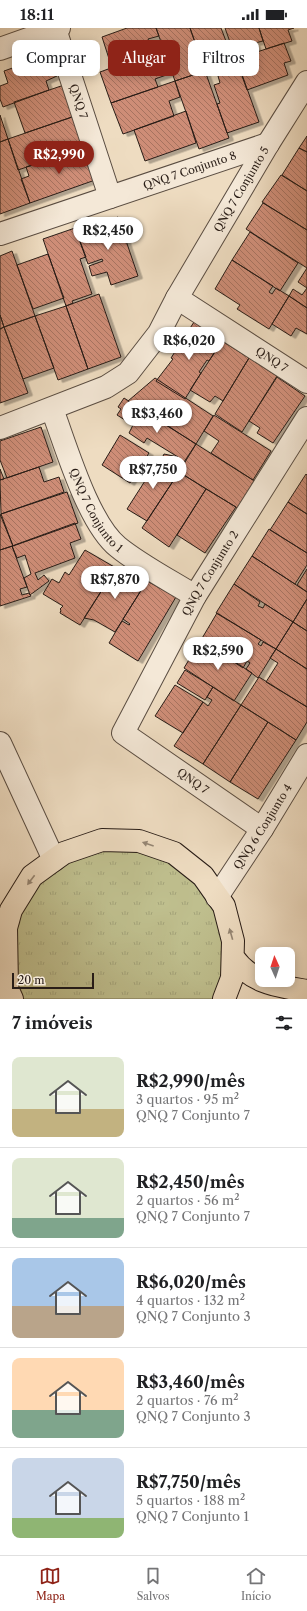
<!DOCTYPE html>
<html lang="pt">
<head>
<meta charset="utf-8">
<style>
	body { margin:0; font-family:"Libre Caslon Text",serif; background:#f2f2f2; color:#202124; height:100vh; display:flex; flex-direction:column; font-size:15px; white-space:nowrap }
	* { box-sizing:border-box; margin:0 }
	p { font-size:13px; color:#757577 }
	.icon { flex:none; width:22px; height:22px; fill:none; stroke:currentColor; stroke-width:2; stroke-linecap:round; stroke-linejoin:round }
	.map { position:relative; height:971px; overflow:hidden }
	.details { display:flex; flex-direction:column; background:#fff; flex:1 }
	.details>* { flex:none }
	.banner { position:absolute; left:12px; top:12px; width:283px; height:36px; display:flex; gap:8px }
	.needle { width:26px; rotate:357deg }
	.buttons { position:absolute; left:255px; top:919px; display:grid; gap:8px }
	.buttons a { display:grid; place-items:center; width:40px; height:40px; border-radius:8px; background:#fff; box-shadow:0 2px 10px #0003; font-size:20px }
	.scale { position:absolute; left:12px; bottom:10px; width:82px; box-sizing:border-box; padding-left:4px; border:2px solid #291d17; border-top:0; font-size:11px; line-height:14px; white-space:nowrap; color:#291d17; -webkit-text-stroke:3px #f4e8d7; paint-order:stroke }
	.price { position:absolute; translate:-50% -34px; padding:0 9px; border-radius:14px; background:#fff; color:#222; font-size:13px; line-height:26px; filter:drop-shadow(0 1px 2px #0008) }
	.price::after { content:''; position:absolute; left:50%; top:24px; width:12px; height:9px; margin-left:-6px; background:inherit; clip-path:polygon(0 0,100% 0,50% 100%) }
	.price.selected { background:#8f2418; color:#fff }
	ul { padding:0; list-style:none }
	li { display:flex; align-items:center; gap:12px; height:100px; padding:0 12px }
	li+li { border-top:1px solid #e0e0e0 }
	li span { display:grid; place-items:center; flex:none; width:112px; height:80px; border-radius:8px; color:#555 }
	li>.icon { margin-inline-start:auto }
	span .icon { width:48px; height:48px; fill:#fffc; stroke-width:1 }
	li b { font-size:17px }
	h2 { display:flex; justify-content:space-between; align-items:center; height:48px; padding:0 12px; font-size:17px }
	.pill { padding:0 14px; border-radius:8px; background:#fff; box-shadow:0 2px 10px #0003; font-size:14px; line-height:36px }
	.pill.selected { background:#8f2418; color:#fff }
	.status { display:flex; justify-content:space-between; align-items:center; height:28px; padding:0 20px; background:#fff; direction:ltr }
	.status svg { height:11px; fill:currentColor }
	.tab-bar { display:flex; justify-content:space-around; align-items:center; height:56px; border-top:1px solid #e0e0e0; background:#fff; font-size:11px; color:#757577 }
	.tab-bar a { display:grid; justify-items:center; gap:2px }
	.tab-bar .selected { color:#8f2418 }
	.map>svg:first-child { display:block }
	.grass { fill:url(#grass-tufts); stroke:#746e52 }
	.building { fill:url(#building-back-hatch); stroke:#291d17; filter:url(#shadow) }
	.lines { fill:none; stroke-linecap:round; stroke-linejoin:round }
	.minor-casing { stroke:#5a4d42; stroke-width:24 }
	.major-casing { stroke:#291d17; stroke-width:24 }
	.minor { stroke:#f4e8d7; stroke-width:22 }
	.major { stroke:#eedcc1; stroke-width:22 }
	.oneway { fill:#958674 }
	.labels { text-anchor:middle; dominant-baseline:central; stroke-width:3.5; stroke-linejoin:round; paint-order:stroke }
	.street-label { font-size:11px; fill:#291d17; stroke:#f4e8d7 }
</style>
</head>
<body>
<div class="status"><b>18:11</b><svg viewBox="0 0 49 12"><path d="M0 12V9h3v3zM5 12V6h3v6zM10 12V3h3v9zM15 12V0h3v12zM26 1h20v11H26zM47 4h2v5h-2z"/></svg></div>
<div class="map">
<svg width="307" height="971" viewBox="0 0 307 971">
	<defs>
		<pattern id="grass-tufts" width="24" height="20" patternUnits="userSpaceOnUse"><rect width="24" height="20" fill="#bfbf8e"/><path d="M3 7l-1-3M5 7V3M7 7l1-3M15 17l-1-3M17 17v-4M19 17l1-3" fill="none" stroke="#a4a47a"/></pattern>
		<pattern id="building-back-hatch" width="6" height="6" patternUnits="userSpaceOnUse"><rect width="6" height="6" fill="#ce8d77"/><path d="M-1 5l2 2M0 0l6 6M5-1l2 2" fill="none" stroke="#a77361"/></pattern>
		<filter id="shadow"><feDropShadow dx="4.5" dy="2.5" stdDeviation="0" flood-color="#0004"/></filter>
	</defs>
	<rect width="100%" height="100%" fill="#eedcc1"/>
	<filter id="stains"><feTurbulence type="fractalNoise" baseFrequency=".005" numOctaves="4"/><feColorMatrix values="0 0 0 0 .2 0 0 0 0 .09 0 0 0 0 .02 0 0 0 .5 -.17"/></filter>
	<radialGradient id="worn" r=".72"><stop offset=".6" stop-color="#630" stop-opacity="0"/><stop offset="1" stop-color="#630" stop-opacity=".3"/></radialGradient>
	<path class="grass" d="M102,812L191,839L231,906L220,971H12L6,900L32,848Z"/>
	<path class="building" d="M127,0H156L159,8L148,11L153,25L112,40L102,9Z
		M156,0H190L205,43L175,53Z
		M190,0H221L232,29L215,35L216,38L205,43L199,28L208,25V23L199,26Z
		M225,0H259L263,13L255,15L258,24L236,31Z
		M259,0H294L288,2L292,13L266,21Z
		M284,15L291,33L284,35L288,47L247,62L236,31Z
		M163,21L172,45L155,51L158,59L111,75L100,44Z
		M38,31L41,39L52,35L57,48L46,53L49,62L3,79L0,71V58L8,55L4,43Z
		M240,41L259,94L227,105L217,76L220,75L214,57L220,55L218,48Z
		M205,43L229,110L199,121L175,53Z
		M175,53L180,69L169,73L174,88L123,106L111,75Z
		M64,57L75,88L25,105L14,74Z
		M186,83L196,115L145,133L134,102Z
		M0,87L8,111L0,114Z
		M75,88L86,119L18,142L8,111Z
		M307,108V124L299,120Z
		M8,111L30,175L0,186V114Z
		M86,119L98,151L30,175L21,151L29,148L26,139Z
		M299,120L307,124V163L282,147Z
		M281,147L307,163V202L262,174Z
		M263,175L307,202V240L246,201Z
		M118,189L138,248L111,257L107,244L92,248L89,238L103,233L102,231L88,236L76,203Z
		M75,200L86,229L80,231L92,266L72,273L73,275L66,278L43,211Z
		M250,204L298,235L280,263L232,232Z
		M12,223L35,288L4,299L0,287V228Z
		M48,226L64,270L33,281L17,237Z
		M232,232L273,258L269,264L272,266L276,260L289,268L269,301L237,281L240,277L215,261Z
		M307,240V280L289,268L293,261L302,267L307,260L298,254Z
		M99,266L121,329L88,341L66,278Z
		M289,268L307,280V306L296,300L291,308L272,296Z
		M66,278L88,341L58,352L35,288Z
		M0,287L4,299L0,301Z
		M35,288L54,340L23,351L4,299Z
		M194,294L222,313L209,333L207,332L199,344L201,345L185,371L156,353L173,331L171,330Z
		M4,299L28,365L0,375V301Z
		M222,313L249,330L223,373L215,368L210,374L190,362Z
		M249,330L277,348L242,404L215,386Z
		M277,349L305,368L273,415L257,405L260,400L249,393Z
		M155,350L213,388L196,416L128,373Z
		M124,370L196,416L178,443L161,432L164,426L178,429L147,410L144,415L129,405L133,397L117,387L121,381L118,379Z
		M214,387L271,423L253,452L211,425L219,413L204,403Z
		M41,399L53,434L7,450L0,432V413Z
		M120,407L149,425L130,455L102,437Z
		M196,416L256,454L239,481L179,444Z
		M159,431L179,444L147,493L127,481Z
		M39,439L44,454L59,449L64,464L1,486L0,452Z
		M0,441L4,451L0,452Z
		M179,444L206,461L169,519L142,500Z
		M306,446L307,447V486L288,474Z
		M206,461L236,479L205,525L177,507Z
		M67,464L78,495L13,518L1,486Z
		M288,474L307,486V525L270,502Z
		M0,486L13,518L0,522Z
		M75,495L81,511L70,515L75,530L35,545L38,552L44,547L49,553L30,567L24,550L31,546L25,527L17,530L12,518Z
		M269,501L307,525V537L295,556L252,528Z
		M12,518L27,559L20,561L22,567L29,565L31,568L0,578V522Z
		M85,522L116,540L80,597L60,585L61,582L60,581L63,578L43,566L52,551L59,555L65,544L69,547Z
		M252,528L307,564V571L293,594L234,556Z
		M116,540L145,556L115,604L94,592L84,590Z
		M307,541V564L297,557Z
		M147,553L176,569L138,633L109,615L122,593L129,597L130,596L123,591Z
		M234,556L260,574L258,578L263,580L265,576L293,594L276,621L216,585Z
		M307,571V603L293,594Z
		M217,585L261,612L258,616L261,618L263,614L276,621L258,650L246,641L250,635L247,633L243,640L201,612Z
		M293,594L307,603V641L276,621Z
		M201,612L252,645L234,673L184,640Z
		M276,621L307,641V679L266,654L278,635L270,630Z
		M185,642L213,659L205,672L177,655Z
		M259,649L307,679V694L296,712L241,677Z
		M175,657L203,674L183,705L155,688Z
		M213,659L241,677L203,736L174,718L203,674L208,678L212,672L207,669Z
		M241,677L268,694L230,754L203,736Z
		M268,694L296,712L258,771L230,754Z"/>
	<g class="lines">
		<defs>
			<g id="minor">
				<path id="s1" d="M55,1L110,169"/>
				<path d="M0,21L59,0"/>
				<path id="s2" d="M0,206L268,116"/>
				<path id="s3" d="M177,270L307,354"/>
				<path id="s4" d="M52,381C66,418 88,495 118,519C140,537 171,553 195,568"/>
				<path id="s5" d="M0,400L106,359L128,345L159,305L177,270L268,116L307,54"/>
				<path d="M0,715L54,832"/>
				<path id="s6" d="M262,801L123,705L195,568L307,390"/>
				<path id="s7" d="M217,869L262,801L307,727"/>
			</g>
			<path id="major" d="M233,929C251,955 277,958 307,963
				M12,971L7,960L6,900L11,882L32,848L54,832L64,825L102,812L139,813L174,825L203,848L224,878L233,913L232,950L224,971"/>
		</defs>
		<use href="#minor" class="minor-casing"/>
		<use href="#major" class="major-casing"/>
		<use href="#minor" class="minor"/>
		<use href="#major" class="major"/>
	</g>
	<defs><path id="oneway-solid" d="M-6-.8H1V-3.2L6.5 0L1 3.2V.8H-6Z"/></defs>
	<g class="oneway">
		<use href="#oneway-solid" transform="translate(148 816) rotate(-161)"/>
		<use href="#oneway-solid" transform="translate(31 852) rotate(127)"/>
		<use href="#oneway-solid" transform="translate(231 906) rotate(-106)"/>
	</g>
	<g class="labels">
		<g class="street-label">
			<text stroke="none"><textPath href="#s1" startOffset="76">QNQ 7</textPath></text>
			<text stroke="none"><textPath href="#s2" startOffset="200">QNQ 7 Conjunto 8</textPath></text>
			<text stroke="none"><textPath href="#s5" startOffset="356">QNQ 7 Conjunto 5</textPath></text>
			<text stroke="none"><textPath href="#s3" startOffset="113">QNQ 7</textPath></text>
			<text stroke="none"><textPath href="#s4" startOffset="111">QNQ 7 Conjunto 1</textPath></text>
			<text stroke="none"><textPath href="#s6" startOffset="351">QNQ 7 Conjunto 2</textPath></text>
			<text transform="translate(193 753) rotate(35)">QNQ 7</text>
			<text stroke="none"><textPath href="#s7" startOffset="84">QNQ 6 Conjunto 4</textPath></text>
		</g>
	</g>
	<rect width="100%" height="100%" filter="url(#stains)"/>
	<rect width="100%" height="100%" fill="url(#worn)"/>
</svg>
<div class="buttons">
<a><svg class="needle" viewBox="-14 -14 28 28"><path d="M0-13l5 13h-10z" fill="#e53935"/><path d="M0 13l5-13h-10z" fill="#757577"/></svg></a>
</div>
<div class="scale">20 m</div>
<b class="price selected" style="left:59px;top:147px">R$2,990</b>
<b class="price" style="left:108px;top:223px">R$2,450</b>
<b class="price" style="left:189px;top:333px">R$6,020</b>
<b class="price" style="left:157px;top:406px">R$3,460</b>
<b class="price" style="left:153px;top:462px">R$7,750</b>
<b class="price" style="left:115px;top:572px">R$7,870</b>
<b class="price" style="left:218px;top:643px">R$2,590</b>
<div class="banner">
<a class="pill">Comprar</a>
<a class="pill selected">Alugar</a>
<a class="pill">Filtros</a>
</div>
</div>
<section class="details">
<h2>7 imóveis<svg class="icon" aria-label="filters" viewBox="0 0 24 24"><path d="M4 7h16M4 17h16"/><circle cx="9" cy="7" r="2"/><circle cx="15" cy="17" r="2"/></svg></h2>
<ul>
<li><span style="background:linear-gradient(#dfe7d0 65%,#c2b280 0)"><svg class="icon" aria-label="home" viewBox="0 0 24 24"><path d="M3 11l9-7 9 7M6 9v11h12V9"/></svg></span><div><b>R$2,990/mês</b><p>3 quartos · 95 m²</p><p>QNQ 7 Conjunto 7</p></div></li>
<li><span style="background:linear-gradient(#dfe7d0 75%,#7fa58c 0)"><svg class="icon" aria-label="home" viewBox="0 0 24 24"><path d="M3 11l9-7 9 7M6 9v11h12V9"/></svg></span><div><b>R$2,450/mês</b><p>2 quartos · 56 m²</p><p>QNQ 7 Conjunto 7</p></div></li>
<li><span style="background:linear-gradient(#a9c7e8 60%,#b9a48a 0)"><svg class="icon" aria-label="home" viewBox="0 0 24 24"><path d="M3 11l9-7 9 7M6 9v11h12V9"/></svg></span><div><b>R$6,020/mês</b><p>4 quartos · 132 m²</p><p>QNQ 7 Conjunto 3</p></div></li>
<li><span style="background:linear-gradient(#ffd9b3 65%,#7fa58c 0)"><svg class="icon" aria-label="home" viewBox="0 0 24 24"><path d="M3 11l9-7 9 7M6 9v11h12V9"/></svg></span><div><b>R$3,460/mês</b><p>2 quartos · 76 m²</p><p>QNQ 7 Conjunto 3</p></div></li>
<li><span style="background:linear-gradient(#c9d6e8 75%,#8fb573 0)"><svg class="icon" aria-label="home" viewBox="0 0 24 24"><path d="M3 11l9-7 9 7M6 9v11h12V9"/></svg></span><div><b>R$7,750/mês</b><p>5 quartos · 188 m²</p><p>QNQ 7 Conjunto 1</p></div></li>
</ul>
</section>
<nav class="tab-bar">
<a class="selected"><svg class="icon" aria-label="map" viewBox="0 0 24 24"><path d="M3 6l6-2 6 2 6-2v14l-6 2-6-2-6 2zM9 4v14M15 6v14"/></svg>Mapa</a>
<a><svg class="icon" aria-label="saved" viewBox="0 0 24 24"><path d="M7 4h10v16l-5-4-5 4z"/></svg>Salvos</a>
<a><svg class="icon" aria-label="home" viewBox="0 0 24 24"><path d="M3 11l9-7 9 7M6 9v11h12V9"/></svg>Início</a>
</nav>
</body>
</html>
